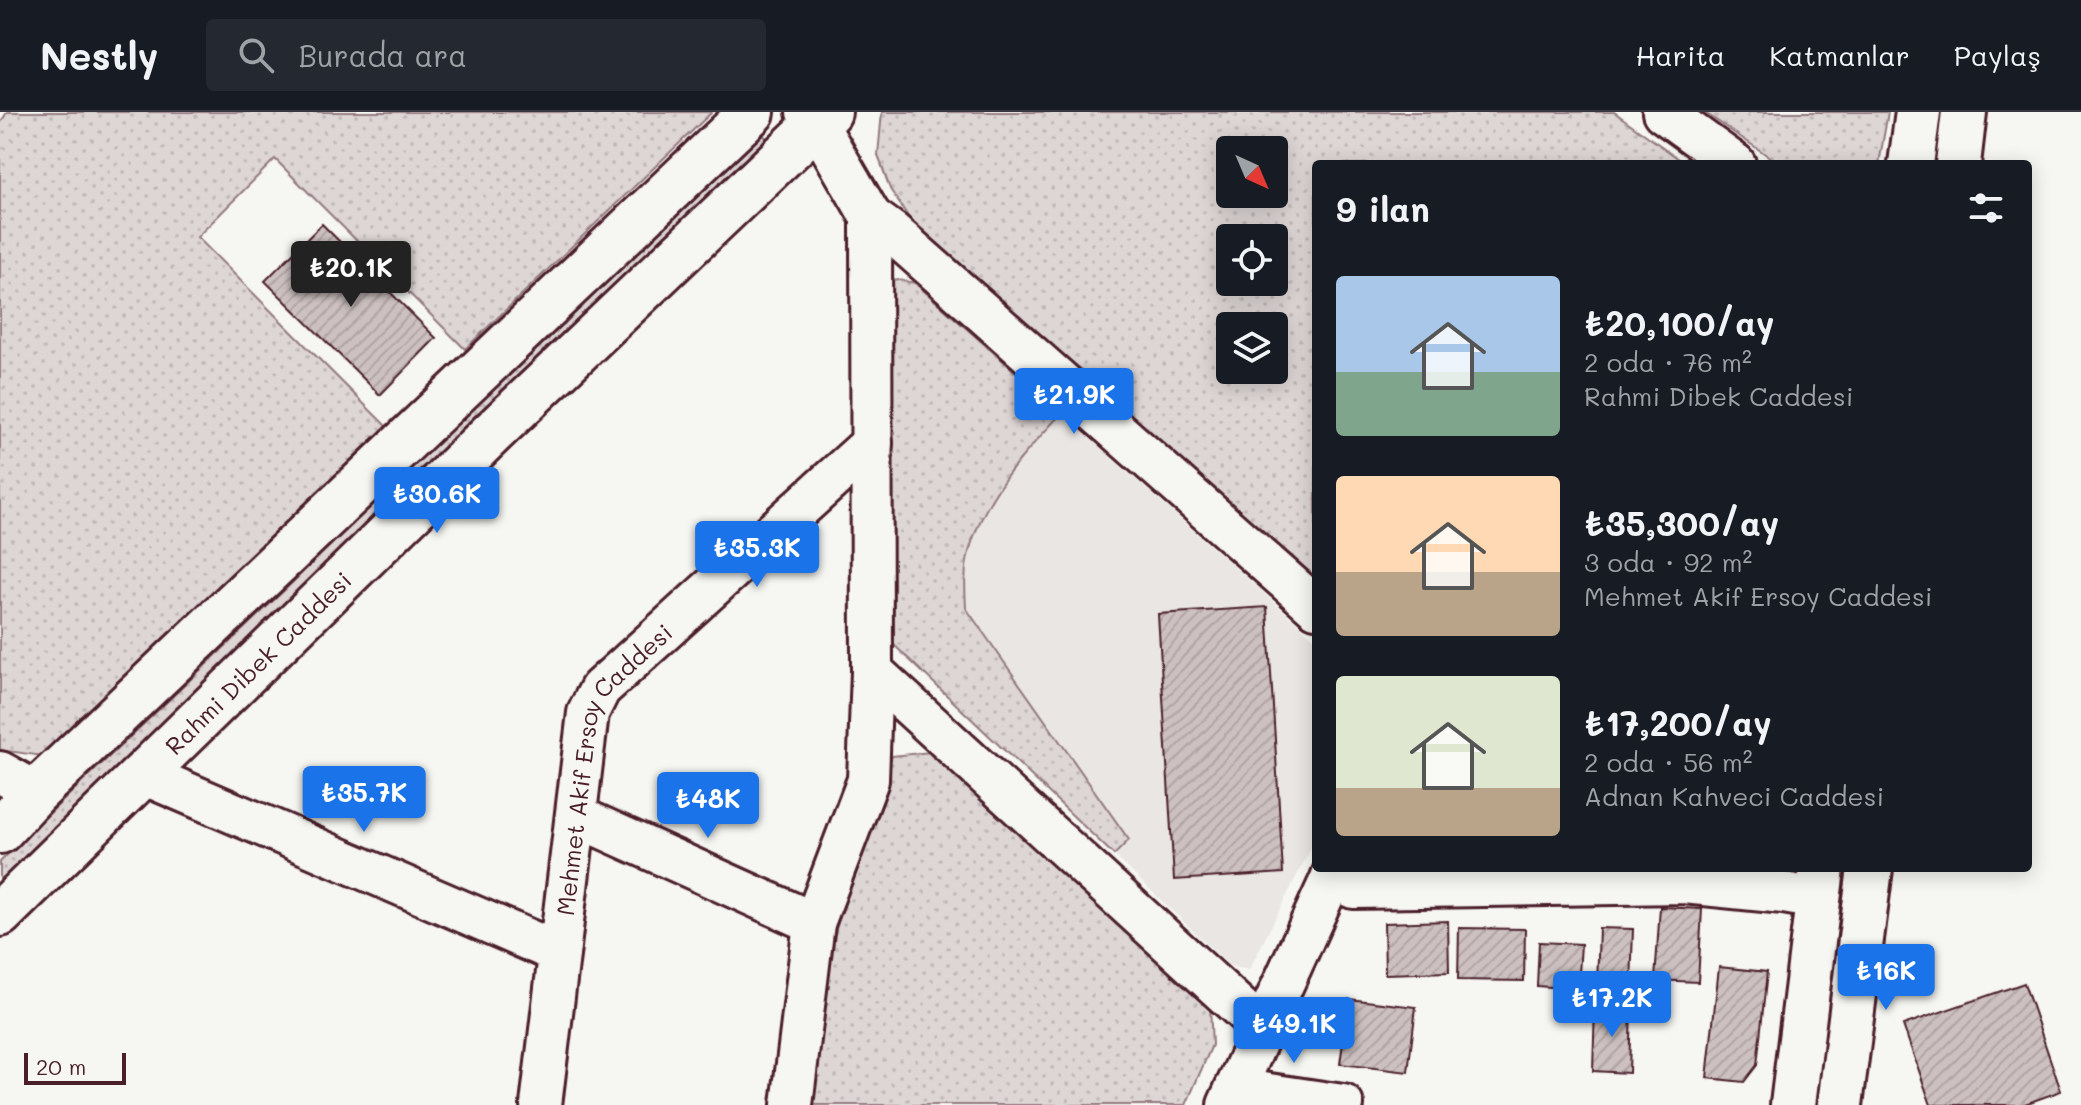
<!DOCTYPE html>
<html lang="tr">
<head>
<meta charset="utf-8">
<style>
	body { margin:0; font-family:Mali,sans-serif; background:#242831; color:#f1f3f6; height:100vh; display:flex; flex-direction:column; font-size:30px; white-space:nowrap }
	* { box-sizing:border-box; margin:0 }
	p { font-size:26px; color:#9ea1a6 }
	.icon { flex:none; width:44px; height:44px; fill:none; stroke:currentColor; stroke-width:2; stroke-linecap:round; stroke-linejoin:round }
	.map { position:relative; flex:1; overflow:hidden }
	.drawer { position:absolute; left:1312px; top:48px; width:720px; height:712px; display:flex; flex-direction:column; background:#171b24; border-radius:8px; box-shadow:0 4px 20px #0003 }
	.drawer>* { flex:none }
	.needle { width:52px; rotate:136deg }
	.fabs { position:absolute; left:1216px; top:24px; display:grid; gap:16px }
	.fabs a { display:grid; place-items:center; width:72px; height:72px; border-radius:8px; background:#171b24; box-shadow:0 4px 20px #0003; font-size:40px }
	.scale { position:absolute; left:24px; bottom:20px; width:102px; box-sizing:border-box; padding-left:8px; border:4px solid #4a1f2b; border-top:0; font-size:22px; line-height:28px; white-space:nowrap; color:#4a1f2b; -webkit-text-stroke:6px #f6f6f2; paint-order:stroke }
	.price { position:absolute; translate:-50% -68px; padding:0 18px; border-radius:8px; background:#1a73e8; color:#fff; font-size:26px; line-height:52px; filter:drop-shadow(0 2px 4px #0008) }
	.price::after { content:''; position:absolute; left:50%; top:48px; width:24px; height:18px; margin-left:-12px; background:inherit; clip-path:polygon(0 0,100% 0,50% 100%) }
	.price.on { background:#222; color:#fff }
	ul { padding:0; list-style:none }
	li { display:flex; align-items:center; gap:24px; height:200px; padding:0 24px }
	li span { display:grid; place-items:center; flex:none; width:224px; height:160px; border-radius:8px; color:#555 }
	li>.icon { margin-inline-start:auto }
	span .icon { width:96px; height:96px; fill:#fffc; stroke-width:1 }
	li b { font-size:34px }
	h2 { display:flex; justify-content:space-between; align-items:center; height:96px; padding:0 24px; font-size:34px }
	header { display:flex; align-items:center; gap:48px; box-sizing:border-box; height:112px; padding:0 40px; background:#171b24; border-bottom:2px solid #363941 }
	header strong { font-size:38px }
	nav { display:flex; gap:44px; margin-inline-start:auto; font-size:28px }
	.search { width:560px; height:72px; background:#242831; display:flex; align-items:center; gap:20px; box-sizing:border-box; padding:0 28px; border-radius:8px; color:#9ea1a6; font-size:30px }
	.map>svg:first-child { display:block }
	.built { fill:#e9e6e3 }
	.grass { fill:url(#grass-dots); stroke:#947a80; stroke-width:2; fill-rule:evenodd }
	.building { fill:url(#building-hatch); stroke:#4a1f2b; stroke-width:2 }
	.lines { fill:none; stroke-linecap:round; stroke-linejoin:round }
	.minor-casing { stroke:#4a1f2b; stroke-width:46 }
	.major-casing { stroke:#4a1f2b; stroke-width:50 }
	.minor { stroke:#f6f6f2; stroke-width:40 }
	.major { stroke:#f6f6f2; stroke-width:44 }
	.labels { text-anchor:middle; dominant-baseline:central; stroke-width:6; stroke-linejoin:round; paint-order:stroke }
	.street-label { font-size:24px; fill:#4a1f2b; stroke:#f6f6f2 }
</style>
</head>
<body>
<header>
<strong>Nestly</strong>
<div class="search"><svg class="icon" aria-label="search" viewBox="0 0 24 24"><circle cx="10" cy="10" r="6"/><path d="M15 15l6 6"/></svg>Burada ara</div>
<nav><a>Harita</a><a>Katmanlar</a><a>Paylaş</a></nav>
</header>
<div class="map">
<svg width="2081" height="993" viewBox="0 0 2081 993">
	<defs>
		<pattern id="grass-dots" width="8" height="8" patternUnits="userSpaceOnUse" patternTransform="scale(2)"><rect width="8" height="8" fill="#ddd6d5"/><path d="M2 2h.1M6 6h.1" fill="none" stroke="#bfb7b7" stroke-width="1.8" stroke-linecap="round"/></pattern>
		<pattern id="building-hatch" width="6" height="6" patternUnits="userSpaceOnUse" patternTransform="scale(2)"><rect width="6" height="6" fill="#ccc1c0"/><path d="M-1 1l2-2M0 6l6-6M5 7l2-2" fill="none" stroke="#b1a5a5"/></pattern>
	</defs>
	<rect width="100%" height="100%" fill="#f6f6f2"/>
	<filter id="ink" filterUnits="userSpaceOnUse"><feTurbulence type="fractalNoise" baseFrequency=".0125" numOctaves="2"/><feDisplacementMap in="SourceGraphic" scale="16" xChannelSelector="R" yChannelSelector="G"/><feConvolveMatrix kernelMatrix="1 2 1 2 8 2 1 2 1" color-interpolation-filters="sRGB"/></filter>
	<g filter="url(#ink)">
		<path class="built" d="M893,167L915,171L1316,528V726L1249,858L1230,854L892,531Z"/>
		<path class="grass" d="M7,0H712L465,237L275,47L197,125L386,314L43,644L0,638V12Z
			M882,0H1614L1686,52H1316V470L913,112L890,77L878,43ZM1230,38H1274V82H1230ZM1230,126H1274V170H1230ZM1230,214H1274V258H1230Z
			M1704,0H1888L1879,52H1780Z
			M758,18L769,28L0,772V750L28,722L292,471L505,259Z
			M893,167L915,171L1062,301C1023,342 984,384 969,440C964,458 965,477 966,496L1129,728L1114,743L892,531Z
			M931,640L1210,894L1212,933L1186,993H808L824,854L892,644Z"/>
		<path class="building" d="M322,112L436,226L380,283L265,169Z
			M1267,495L1283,761L1174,768L1158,502Z
			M1660,795L1702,797L1698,870L1655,868Z
			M1448,809L1449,860L1385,862L1384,811Z
			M1459,816L1525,817L1524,869L1458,868Z
			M1599,816L1633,817L1631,874H1597Z
			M1539,830L1581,832L1578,877L1537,874Z
			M1719,855L1767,860L1757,953L1744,970L1707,966Z
			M2024,871L2061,979L2022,993H1931L1903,913Z
			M1349,887L1416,895L1408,960L1340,952Z
			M1595,893L1631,895L1629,961L1593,959Z"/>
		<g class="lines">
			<defs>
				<g id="minor">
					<path d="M1663,0L1735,52"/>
					<path d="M871,105L893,121L1316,495"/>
					<path d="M872,559L1262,916"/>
					<path d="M0,660L36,680"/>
					<path d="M143,662L559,841"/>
					<path d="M576,704L814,811"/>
					<path d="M1332,764L1353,776L1684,771L1784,781L1818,787"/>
					<path d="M1235,977L1343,993"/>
					<path id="s1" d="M541,993L588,601L600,577L872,331"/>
					<path d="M792,993L814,811L868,668L872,559L871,105L817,12L807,0"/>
					<path d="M1228,993L1336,756"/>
				</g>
				<g id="major">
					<path d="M1911,52L1918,0"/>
					<path d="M1958,52L1964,0"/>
					<path d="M0,719L36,680L752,0"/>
					<path id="s2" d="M0,802L492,321L829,0"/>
					<path d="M1793,993L1822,756"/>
					<path d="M1840,993L1870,756"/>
				</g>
			</defs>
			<use href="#minor" class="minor-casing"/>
			<use href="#major" class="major-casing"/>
			<use href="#minor" class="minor"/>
			<use href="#major" class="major"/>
		</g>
	</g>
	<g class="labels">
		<g class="street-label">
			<text stroke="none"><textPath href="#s2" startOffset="360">Rahmi Dibek Caddesi</textPath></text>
			<text stroke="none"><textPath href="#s1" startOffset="352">Mehmet Akif Ersoy Caddesi</textPath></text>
		</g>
	</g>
</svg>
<div class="fabs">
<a><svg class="needle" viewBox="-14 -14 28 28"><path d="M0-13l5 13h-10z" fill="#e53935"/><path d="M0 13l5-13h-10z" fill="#9ea1a6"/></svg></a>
<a><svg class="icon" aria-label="locate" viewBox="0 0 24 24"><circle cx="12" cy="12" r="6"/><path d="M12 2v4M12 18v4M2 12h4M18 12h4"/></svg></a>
<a><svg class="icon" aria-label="layers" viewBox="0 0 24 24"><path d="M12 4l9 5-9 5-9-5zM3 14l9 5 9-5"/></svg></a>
</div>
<div class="scale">20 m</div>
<b class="price on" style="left:351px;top:197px">₺20.1K</b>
<b class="price" style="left:1074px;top:324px">₺21.9K</b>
<b class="price" style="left:437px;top:423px">₺30.6K</b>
<b class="price" style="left:757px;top:477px">₺35.3K</b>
<b class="price" style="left:364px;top:722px">₺35.7K</b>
<b class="price" style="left:708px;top:728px">₺48K</b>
<b class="price" style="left:1886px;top:900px">₺16K</b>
<b class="price" style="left:1612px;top:927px">₺17.2K</b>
<b class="price" style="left:1294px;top:953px">₺49.1K</b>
<section class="drawer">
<h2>9 ilan<svg class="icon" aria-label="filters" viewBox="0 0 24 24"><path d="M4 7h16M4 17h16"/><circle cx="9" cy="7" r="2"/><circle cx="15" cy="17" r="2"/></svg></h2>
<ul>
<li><span style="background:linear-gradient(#a9c7e8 60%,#7fa58c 0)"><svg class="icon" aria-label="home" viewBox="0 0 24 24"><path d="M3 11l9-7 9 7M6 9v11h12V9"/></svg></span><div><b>₺20,100/ay</b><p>2 oda · 76 m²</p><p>Rahmi Dibek Caddesi</p></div></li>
<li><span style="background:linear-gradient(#ffd9b3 60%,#b9a48a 0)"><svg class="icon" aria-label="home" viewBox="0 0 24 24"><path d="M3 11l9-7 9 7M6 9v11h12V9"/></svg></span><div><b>₺35,300/ay</b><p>3 oda · 92 m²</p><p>Mehmet Akif Ersoy Caddesi</p></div></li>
<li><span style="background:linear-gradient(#dfe7d0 70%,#b9a48a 0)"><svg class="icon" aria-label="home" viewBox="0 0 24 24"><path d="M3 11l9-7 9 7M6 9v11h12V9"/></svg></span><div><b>₺17,200/ay</b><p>2 oda · 56 m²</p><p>Adnan Kahveci Caddesi</p></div></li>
</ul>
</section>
</div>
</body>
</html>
